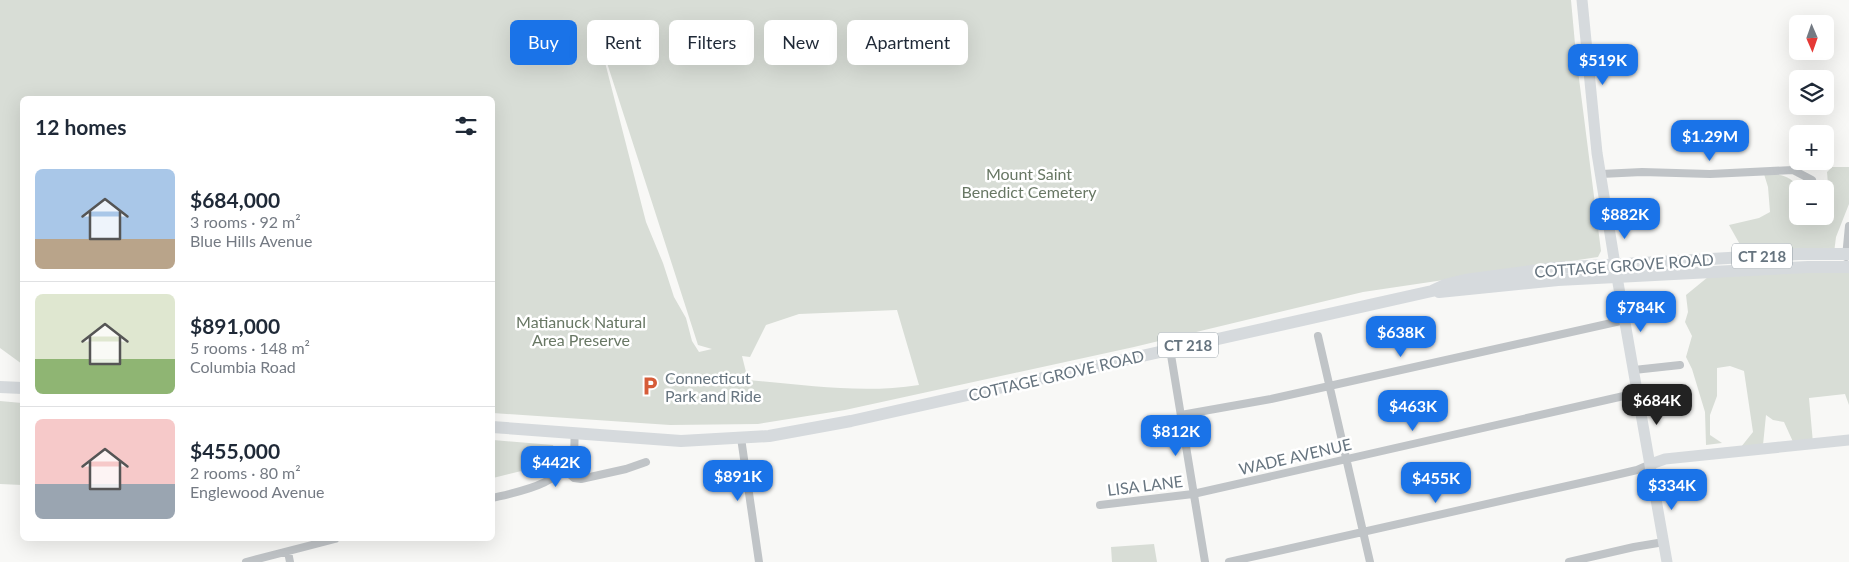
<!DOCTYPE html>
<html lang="en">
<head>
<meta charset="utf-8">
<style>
	body { margin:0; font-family:Lato,sans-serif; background:#f6f6f7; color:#1f2937; height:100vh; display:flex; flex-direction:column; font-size:19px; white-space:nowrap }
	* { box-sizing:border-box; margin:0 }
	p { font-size:16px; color:#747a83 }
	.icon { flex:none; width:28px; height:28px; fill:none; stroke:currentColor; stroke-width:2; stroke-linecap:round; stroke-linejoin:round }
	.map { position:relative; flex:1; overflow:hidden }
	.drawer { position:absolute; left:20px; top:96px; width:475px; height:445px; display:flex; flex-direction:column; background:#fff; border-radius:8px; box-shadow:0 5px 20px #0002 }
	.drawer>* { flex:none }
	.guide { position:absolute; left:510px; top:20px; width:475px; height:45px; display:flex; gap:10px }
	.needle { width:32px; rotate:178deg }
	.buttons { position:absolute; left:1789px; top:15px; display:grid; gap:10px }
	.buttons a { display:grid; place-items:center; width:45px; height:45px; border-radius:8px; background:#fff; box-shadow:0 5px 20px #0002; font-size:25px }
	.price { position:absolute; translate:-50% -42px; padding:0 11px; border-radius:10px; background:#1a73e8; color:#fff; font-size:16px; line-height:32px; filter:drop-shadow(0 1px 2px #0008) }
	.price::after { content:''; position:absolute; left:50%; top:30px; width:15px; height:11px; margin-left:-8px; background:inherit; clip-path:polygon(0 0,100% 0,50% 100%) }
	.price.active { background:#222; color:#fff }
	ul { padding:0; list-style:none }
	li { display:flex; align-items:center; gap:15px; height:125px; padding:0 15px }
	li+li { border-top:1px solid #e0e1e3 }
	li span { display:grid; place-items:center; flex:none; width:140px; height:100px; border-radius:8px; color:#555 }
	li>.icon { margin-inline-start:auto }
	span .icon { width:60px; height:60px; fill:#fffc; stroke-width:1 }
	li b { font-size:21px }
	h2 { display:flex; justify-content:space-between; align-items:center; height:60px; padding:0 15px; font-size:21px }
	.pill { padding:0 18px; border-radius:8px; background:#fff; box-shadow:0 5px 20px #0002; font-size:18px; line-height:45px }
	.pill.active { background:#1a73e8; color:#fff }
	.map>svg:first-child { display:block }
	.green { fill:#d8ddd6; fill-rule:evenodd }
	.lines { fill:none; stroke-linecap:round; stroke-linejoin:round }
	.street { stroke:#c0c4c7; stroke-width:8 }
	.secondary { stroke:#d6dadd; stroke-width:11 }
	.primary { stroke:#d6dadd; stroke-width:12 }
	.labels { text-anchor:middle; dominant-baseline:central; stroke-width:5; stroke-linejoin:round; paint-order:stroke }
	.shield { fill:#fff; stroke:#949ea5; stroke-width:1 }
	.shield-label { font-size:15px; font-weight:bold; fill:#66747f }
	.park-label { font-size:16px; fill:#687764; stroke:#fff }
	.street-label { font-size:16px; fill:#66747f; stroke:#fff }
	.poi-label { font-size:16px; fill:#66747f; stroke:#fff; text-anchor:start }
</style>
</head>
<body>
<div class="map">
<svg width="1849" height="562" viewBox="0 0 1849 562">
	<rect width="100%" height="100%" fill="#f8f8f6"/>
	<path class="green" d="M0,0H1571L1576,55L1601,251L1598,257L1363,292L1134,347L932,391L845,410L758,424L670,425L493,413L492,99H22V364L0,348ZM598,35L698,345L712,349L699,352L692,341L686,318L674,297L663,263L646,222ZM897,310L919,385C862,394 805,385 748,380L742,356L750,357L766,325L799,314Z
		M1832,167H1849V204L1836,237L1834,253L1747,257L1729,225L1759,218L1770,212L1768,187L1764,174C1780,173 1791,176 1800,189H1798V216H1825V192L1828,184L1827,172Z
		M1849,272V405L1845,394L1809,398L1813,443L1794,444L1784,422L1773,420L1766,415L1763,445L1741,447L1753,432L1744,371L1730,366L1717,368V396L1710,415V435L1722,443L1706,445L1705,412L1692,369L1686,357L1692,336L1685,322L1688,312L1686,295L1708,277L1772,273Z
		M0,401L22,403V485L0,484Z
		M493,440L553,445L555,455L550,464L493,478Z
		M1154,544L1157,562H1112L1111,547Z"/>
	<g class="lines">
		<path class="street" d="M1601,174L1642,172L1710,174L1793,170L1812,180
			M1846,257L1849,226
			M1318,336L1370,562
			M1170,349L1205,562
			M1634,370L1680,365
			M1181,415L1271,399L1625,320
			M741,438L759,562
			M563,468L574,478L581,479L626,469L646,462
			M492,498C522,491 565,484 574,449C575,444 574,438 575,433
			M1100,505L1193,494L1637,393
			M288,552L290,562
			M246,562L335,539
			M1229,562L1607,477L1637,470L1651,464
			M1569,562L1634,547L1664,542"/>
		<path class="secondary" d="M1582,0L1597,153L1617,277L1667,562
			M1651,464L1665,459L1849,440"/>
		<path class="primary" d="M1439,292L1558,280L1808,267H1849
			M0,387L22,388
			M492,427L681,441L769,436L851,421L1432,291L1445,285L1465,280L1554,268L1799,254H1849"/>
	</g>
	<defs>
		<symbol id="parking-bare" viewBox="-9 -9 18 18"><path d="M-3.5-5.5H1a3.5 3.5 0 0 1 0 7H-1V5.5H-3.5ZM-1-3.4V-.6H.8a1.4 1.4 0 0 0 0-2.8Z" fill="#d65c39" stroke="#fff" stroke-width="2.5" paint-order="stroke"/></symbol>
	</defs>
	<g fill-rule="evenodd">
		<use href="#parking-bare" x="636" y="372" width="28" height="28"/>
	</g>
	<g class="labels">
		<g class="shield">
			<rect x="1732" y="243.5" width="60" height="25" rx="4"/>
			<rect x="1158" y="332.5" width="60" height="25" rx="4"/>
		</g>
		<g class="shield-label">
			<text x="1762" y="256">CT 218</text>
			<text x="1188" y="345">CT 218</text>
		</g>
		<g class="park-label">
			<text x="1029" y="173">Mount Saint<tspan x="1029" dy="18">Benedict Cemetery</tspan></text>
			<text x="581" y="321">Matianuck Natural<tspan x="581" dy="18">Area Preserve</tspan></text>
		</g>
		<g class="street-label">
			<text transform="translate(1624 265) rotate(-4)">COTTAGE GROVE ROAD</text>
			<text transform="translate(1056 375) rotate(-13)">COTTAGE GROVE ROAD</text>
			<text transform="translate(1295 456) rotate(-13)">WADE AVENUE</text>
			<text transform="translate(1145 485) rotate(-7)">LISA LANE</text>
		</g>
		<g class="poi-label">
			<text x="665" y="377">Connecticut<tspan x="665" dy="18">Park and Ride</tspan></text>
		</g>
	</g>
</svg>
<div class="buttons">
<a><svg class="needle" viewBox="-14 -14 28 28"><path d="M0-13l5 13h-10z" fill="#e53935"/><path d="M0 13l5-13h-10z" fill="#747a83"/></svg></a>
<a><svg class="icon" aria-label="layers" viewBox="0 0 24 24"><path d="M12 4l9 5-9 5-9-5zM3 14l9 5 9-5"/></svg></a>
<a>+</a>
<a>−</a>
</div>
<b class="price" style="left:1603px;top:86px">$519K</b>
<b class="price" style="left:1710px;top:162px">$1.29M</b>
<b class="price" style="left:1625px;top:240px">$882K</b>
<b class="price" style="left:1641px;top:333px">$784K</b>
<b class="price" style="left:1401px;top:358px">$638K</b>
<b class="price active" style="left:1657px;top:426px">$684K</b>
<b class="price" style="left:1413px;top:432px">$463K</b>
<b class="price" style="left:1176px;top:457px">$812K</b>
<b class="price" style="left:556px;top:488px">$442K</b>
<b class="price" style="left:738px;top:502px">$891K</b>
<b class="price" style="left:1436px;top:504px">$455K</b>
<b class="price" style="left:1672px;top:511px">$334K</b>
<div class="guide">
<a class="pill active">Buy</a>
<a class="pill">Rent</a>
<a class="pill">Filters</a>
<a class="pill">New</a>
<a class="pill">Apartment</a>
</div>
<section class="drawer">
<h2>12 homes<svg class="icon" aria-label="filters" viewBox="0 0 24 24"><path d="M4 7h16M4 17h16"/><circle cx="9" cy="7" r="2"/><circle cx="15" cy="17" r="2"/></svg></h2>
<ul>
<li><span style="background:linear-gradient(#a9c7e8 70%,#b9a48a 0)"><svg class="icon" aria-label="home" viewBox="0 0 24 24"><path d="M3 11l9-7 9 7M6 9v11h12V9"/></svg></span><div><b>$684,000</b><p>3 rooms · 92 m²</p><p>Blue Hills Avenue</p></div></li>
<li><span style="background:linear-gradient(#dfe7d0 65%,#8fb573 0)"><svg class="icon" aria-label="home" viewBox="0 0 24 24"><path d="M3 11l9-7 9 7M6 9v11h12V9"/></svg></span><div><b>$891,000</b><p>5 rooms · 148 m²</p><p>Columbia Road</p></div></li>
<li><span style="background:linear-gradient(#f6c9c9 65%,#9aa5b1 0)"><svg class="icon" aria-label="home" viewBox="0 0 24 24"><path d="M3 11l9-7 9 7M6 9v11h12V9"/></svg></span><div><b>$455,000</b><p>2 rooms · 80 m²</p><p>Englewood Avenue</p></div></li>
</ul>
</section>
</div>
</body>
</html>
